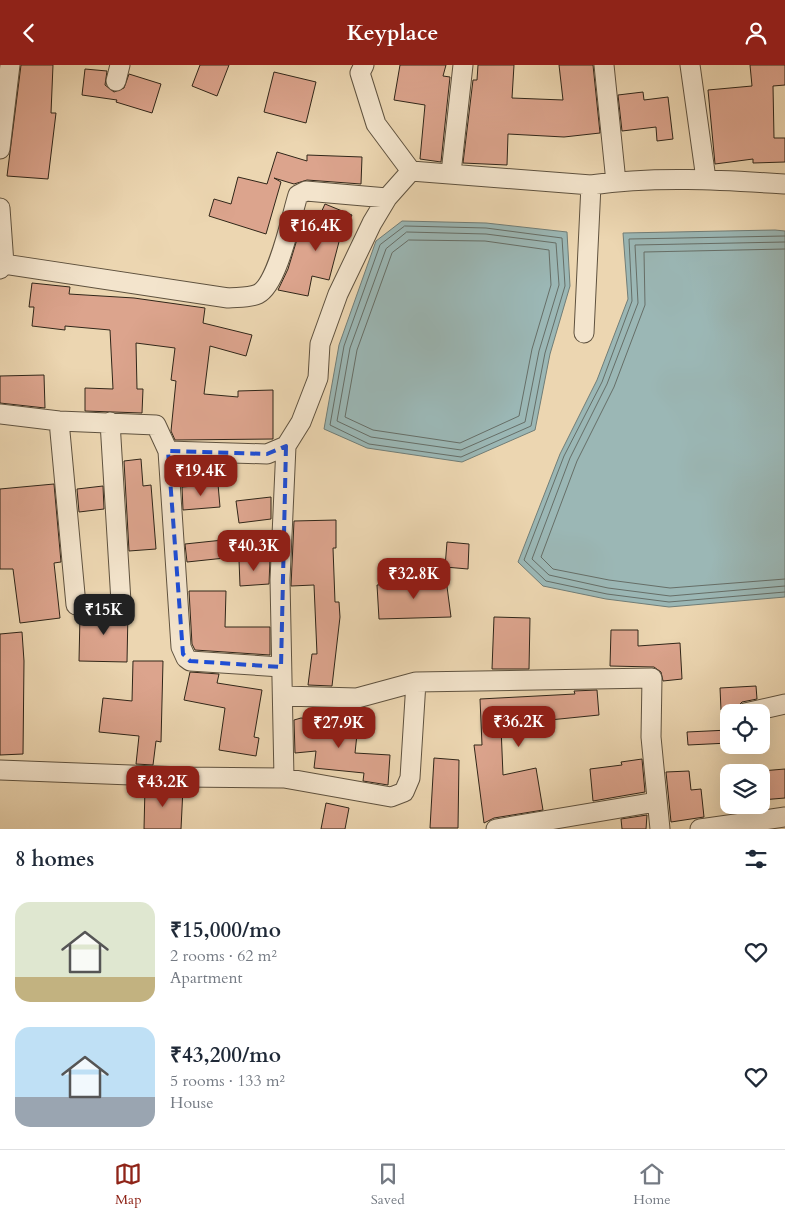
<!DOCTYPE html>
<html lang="en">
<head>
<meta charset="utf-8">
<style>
	body { margin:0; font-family:Cardo,serif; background:#f6f6f7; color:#1f2937; height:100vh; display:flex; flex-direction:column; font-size:19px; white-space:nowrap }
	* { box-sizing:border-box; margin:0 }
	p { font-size:16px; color:#747a83 }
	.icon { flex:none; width:28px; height:28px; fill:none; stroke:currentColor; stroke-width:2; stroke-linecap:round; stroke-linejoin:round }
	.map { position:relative; height:764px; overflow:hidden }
	.sheet { display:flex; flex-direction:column; background:#fff; flex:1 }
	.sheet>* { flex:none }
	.tools { position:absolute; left:720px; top:639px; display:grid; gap:10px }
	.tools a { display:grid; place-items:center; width:50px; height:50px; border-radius:10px; background:#fff; box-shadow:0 5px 20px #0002; font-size:25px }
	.price { position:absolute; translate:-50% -42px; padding:0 11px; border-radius:10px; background:#8f2418; color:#fff; font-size:16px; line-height:32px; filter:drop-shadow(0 1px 2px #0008) }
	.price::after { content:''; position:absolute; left:50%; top:30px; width:15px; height:11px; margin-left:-8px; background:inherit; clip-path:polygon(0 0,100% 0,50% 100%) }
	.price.current { background:#222; color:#fff }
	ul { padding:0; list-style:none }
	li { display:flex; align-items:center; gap:15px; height:125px; padding:0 15px }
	li span { display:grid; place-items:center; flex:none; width:140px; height:100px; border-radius:15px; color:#555 }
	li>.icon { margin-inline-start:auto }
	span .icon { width:60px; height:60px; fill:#fffc; stroke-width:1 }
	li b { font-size:21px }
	h2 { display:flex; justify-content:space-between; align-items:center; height:60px; padding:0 15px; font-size:21px }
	header { display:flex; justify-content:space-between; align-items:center; height:65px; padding:0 15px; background:#8f2418; color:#fff; font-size:22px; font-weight:700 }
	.tabs { display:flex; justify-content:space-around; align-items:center; height:70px; border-top:1px solid #e0e1e3; background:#fff; font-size:14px; color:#747a83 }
	.tabs a { display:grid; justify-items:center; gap:2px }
	.tabs .current { color:#8f2418 }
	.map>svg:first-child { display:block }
	.water { fill:#9bb7b5; stroke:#707d77 }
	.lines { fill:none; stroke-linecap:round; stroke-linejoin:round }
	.shore { stroke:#666e67; stroke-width:1 }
	.building { fill:#dca48d; stroke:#302619 }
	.minor-casing { stroke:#5f523f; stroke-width:21 }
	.minor { stroke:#f3e4cc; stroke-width:19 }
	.marked { fill:none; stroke:#1d4ed8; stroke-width:4; stroke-dasharray:10 6; stroke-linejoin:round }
</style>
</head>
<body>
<header><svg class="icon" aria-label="back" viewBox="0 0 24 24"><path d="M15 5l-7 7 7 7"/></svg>Keyplace<svg class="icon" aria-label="person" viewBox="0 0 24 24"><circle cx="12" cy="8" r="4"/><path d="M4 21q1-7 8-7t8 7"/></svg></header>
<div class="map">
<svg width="785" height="764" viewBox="0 0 785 764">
	<rect width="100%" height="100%" fill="#ecd6b1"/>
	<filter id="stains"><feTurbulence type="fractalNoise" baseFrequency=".004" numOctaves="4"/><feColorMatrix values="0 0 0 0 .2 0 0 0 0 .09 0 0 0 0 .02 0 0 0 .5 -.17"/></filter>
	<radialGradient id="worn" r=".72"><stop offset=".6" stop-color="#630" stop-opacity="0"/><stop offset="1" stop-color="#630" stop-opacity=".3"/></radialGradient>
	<path class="water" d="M402,156L486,158L567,167L570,221L550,289L535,365L462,397L367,383L324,364L339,280L376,176Z
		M775,165L785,166V532L669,542L606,534L543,521L518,497L560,389L597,315L628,234L623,168Z"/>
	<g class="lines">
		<path class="shore" d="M405,161L486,163L562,173L565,221L545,288L531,361L461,392L369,379L330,360L344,281L380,180Z
			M407,167L486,169L556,178L559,220L539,286L525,357L461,385L371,372L337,356L350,283L386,184Z
			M785,171L629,174L632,236L602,317L564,391L524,495L546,516L607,529L669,537L785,527
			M409,175L485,176L549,185L551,220L532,284L519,351L460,378L373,365L345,352L357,285L392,188Z
			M785,177L635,180L638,238L607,319L570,393L532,494L549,510L608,523L670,531L785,521
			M785,184L644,187L645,240L614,322L577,396L541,492L553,504L609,515L670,523L785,514"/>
	</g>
	<path class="building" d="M21,0H53L51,48H56L48,114L7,111Z
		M200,0H229L217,31L192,21Z
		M400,0H446L443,11L450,12L441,97L420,94L425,40L394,35Z
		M478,0H514L512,33L563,35L559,0H593L600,68L564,72L508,69L507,100L463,98L473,15H477Z
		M750,0H785V20L773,21L774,73H785V97L753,98V94L715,99L708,25L752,21Z
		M85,4L107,6L105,20L114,27L124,23L129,9L161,19L152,48L116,37L117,35L82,30Z
		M274,7L316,17L306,58L264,47Z
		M643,27L644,35L668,32L673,74L657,76L656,62L622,66L618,30Z
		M277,87L307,96V90L362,92L361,119L307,115L294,119L274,113L281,117L266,169L209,151L214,134L231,139L238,112L267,119Z
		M325,139L352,150L340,173L329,215L312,211L308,231L278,225L288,204L298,171L309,174Z
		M32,218L70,222L69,229L134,233L205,243L203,258L252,270L246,291L210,281L204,329L238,332V326L273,325V374L175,375L171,366L176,316L171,315L175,283L136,278L137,324H143L142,348L85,346V323L113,324L110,265L65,261V265L32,261L34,242H29Z
		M44,310L45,343L0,338V311Z
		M141,394L143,421L151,420L156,484L129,486L124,396Z
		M54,419L61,497L54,498L60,553L20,558L13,504H0V424Z
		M218,419L220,442L183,445L182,422Z
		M103,421L104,444L79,447L77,424Z
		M271,432V454L239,458L236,436Z
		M336,455V483H333L335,537H339L340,552L332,621L308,620L312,589H317L314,520L291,521L294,456Z
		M242,473L244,491L187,497L185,479Z
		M447,477L469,479L468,504L445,502Z
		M270,494L269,519L240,521L239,495Z
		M446,514L451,552L379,554L377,520Z
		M189,526H226L225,562H270V590L195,585L192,579Z
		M86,545H114L121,548L128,546L127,597L79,596L80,550Z
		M494,552L530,553L529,604H492Z
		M611,565H638V581L680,578L682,614L663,616L661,607L654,602L610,601Z
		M22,567L24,596L23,689L0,690V569Z
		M133,596H163L161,677L156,676L153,700L136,699L139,671L99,667L103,633L132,636Z
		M190,607L219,609L217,618L262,625L254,672L259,673L256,691L219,685L225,643L184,635Z
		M756,621L757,634L742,637L735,644L721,645L720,623Z
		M597,625L599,650L530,657V661L501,662L503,710L536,703L543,745L494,753L484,758L474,680H482L480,634L575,629L574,626Z
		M301,653L358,660L355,688L390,690L388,720L363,716L364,708L314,703L316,686L295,688L294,655Z
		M729,665V678L688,680L687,667Z
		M434,693L459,695L458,763H430Z
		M642,694L645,727L593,736L590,704L622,700L621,697Z
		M785,704V733L761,735V706Z
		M689,706L691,725L701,724L704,752L671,757L666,707Z
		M145,722L183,723L181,764H144Z
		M326,738L349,743L345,764H321Z
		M647,750L646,764H622L621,754Z"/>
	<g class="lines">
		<defs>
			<path id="minor" d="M364,0L360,8L376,59L411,106L591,120C656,111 720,115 785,119
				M604,0L616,117
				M690,0L706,114
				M116,16L120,0
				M0,84L10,0
				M451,108L463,0
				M0,143L4,199
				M0,204L4,199L228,233C237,232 250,233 258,229C278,219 291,152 298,130L306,126L387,133
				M584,268L591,120
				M0,349L59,356L156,360L168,386L267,389L286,381L301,357L318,313L320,279L338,229L372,158L387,133L411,106
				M59,356L76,540
				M110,357L121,537
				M168,386L181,582L186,593L190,596L281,602
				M283,631L357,633L416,617L652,613L651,672L660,764
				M745,648L785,639
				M0,705L183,712L284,713L391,732L404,727L410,713L416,617
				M284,713L280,515L286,381
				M496,764L656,737
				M700,764L785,752"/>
		</defs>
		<use href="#minor" class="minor-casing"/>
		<use href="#minor" class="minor"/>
	</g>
	<path class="marked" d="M286,381L281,602L190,596L183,589L168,386L267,389Z"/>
	<rect width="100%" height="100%" filter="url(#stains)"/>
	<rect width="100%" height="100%" fill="url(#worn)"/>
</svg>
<div class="tools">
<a><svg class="icon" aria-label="locate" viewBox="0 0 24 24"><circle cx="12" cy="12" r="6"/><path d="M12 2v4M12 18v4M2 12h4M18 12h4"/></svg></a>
<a><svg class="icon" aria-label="layers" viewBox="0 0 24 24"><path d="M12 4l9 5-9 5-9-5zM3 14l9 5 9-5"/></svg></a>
</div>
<b class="price" style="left:316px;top:187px">₹16.4K</b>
<b class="price" style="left:201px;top:432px">₹19.4K</b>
<b class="price" style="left:254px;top:507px">₹40.3K</b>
<b class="price" style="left:414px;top:535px">₹32.8K</b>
<b class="price current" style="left:104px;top:571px">₹15K</b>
<b class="price" style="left:519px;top:683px">₹36.2K</b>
<b class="price" style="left:339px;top:684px">₹27.9K</b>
<b class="price" style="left:163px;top:743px">₹43.2K</b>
</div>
<section class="sheet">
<h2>8 homes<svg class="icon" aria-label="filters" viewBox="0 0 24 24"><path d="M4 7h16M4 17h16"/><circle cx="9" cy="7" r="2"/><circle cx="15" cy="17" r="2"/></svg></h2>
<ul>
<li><span style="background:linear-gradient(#dfe7d0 75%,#c2b280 0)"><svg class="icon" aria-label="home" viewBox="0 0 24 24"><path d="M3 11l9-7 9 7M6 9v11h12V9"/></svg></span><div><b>₹15,000/mo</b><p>2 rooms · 62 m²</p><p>Apartment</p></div><svg class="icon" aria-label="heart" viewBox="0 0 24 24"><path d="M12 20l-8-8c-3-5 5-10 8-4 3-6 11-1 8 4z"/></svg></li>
<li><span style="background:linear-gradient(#bfe0f5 70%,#9aa5b1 0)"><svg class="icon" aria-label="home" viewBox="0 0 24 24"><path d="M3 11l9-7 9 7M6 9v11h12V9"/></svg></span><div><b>₹43,200/mo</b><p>5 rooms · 133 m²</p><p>House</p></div><svg class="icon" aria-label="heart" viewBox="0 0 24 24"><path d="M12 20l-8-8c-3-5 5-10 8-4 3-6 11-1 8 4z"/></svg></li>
</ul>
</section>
<nav class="tabs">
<a class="current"><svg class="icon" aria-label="map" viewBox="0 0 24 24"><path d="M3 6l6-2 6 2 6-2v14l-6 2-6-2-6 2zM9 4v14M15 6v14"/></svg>Map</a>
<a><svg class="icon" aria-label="saved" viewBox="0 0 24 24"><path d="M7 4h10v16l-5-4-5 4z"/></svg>Saved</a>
<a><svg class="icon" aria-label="home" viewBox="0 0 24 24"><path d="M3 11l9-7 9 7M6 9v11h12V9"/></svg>Home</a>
</nav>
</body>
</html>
